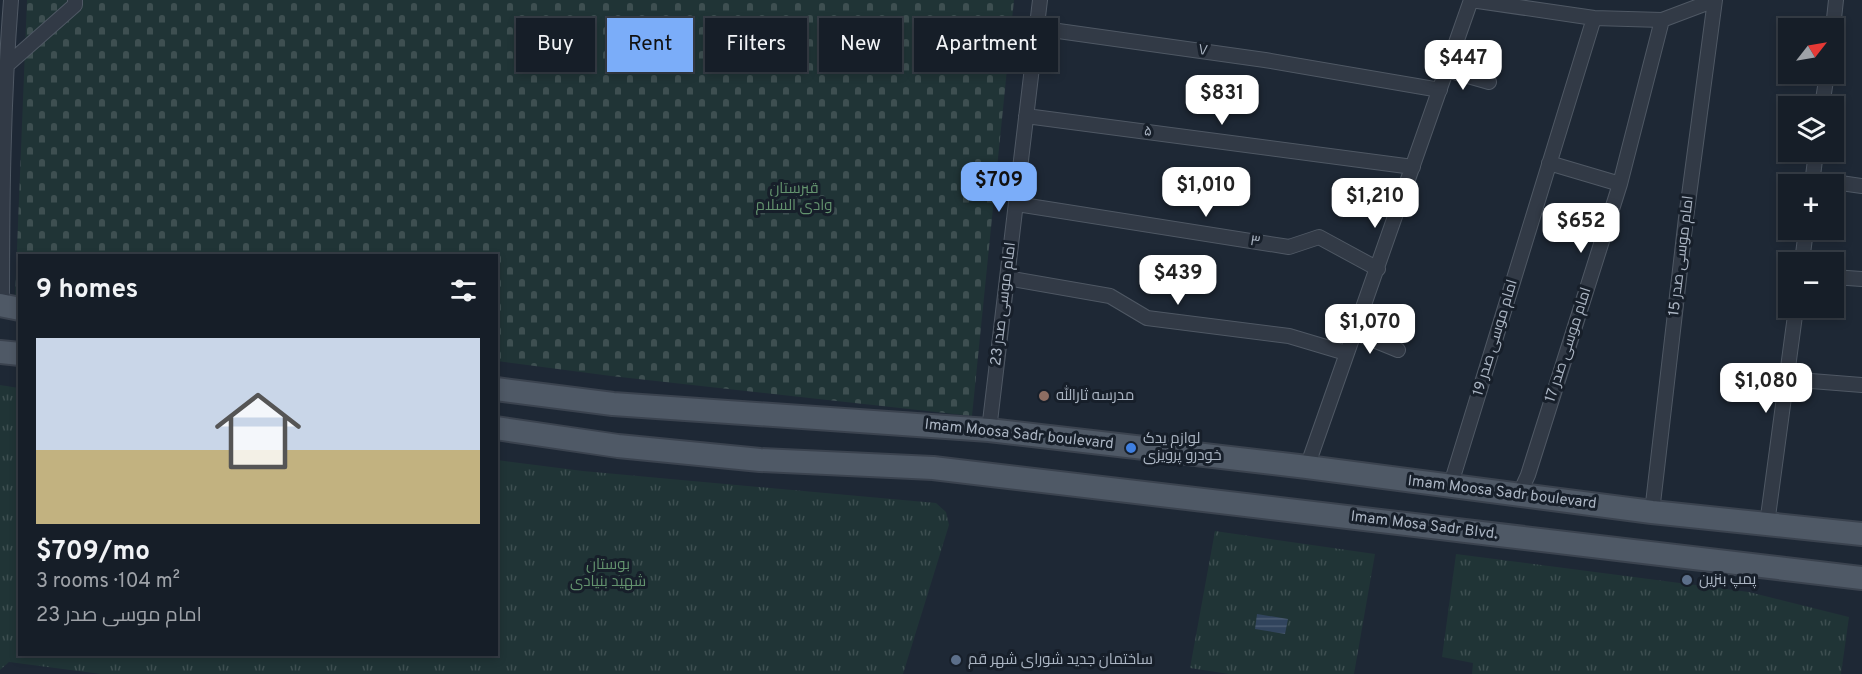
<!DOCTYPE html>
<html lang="en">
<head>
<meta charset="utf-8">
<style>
	body { margin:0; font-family:Overpass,Cairo,sans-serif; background:#232b34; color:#f1f3f6; height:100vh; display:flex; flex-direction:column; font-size:22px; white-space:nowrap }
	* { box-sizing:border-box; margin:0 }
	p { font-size:20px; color:#9ea2a8 }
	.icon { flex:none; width:33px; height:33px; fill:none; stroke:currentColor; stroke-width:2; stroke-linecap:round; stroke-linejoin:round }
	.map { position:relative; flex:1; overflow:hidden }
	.sheet { position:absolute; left:18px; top:254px; width:480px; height:402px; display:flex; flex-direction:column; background:#161e28; border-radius:0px; box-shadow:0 3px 9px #0003,0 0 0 2px #353c45 }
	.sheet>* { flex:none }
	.guide { position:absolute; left:516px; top:18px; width:570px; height:54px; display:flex; gap:12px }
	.needle { width:39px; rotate:59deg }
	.controls { position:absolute; left:1778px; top:18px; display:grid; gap:12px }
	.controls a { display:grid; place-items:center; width:66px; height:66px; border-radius:0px; background:#161e28; box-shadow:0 3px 9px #0003,0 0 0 2px #353c45; font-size:30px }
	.price { position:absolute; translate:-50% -51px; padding:0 14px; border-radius:12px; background:#fff; color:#222; font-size:20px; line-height:39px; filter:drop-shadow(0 2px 3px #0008) }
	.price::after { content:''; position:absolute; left:50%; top:36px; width:18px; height:14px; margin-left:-9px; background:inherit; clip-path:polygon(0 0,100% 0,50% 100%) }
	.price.current { background:#7badf9; color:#111 }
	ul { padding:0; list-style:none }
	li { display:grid; align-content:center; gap:12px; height:318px; padding:0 18px }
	li span { display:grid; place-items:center; height:186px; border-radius:0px; color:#555 }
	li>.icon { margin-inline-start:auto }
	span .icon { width:108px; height:108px; fill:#fffc; stroke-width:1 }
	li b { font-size:26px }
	h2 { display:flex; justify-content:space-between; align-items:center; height:72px; padding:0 18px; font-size:26px }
	.chip { padding:0 21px; border-radius:0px; background:#161e28; box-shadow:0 3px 9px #0003,0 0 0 2px #353c45; font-size:21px; line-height:54px }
	.chip.current { background:#7badf9; color:#111 }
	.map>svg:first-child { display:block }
	.cemetery { fill:url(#cemetery-stones) }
	.park { fill:url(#park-tufts) }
	.water { fill:url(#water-rules) }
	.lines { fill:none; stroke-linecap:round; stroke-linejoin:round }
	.street-casing { stroke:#4f5864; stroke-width:16 }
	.primary-casing { stroke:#3b434f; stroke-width:26 }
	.street { stroke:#323a46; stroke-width:14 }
	.primary { stroke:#4f5966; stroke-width:22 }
	.education-dot { fill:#8d6e63; stroke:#171f2a; stroke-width:2 }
	.shop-dot { fill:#3f7fe0; stroke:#171f2a; stroke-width:2 }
	.service-dot { fill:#5c6f8a; stroke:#171f2a; stroke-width:2 }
	.labels { text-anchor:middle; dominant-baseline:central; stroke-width:6; stroke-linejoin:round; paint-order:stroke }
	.street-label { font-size:15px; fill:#abb5c3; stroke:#171f2a }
	.park-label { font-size:15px; fill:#63936e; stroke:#171f2a }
	.poi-label { font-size:15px; fill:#abb5c3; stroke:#171f2a; text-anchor:start }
</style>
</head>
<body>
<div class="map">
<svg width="1862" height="674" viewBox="0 0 1862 674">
	<defs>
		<pattern id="cemetery-stones" width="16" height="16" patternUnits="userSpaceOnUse" patternTransform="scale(1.5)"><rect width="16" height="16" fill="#203436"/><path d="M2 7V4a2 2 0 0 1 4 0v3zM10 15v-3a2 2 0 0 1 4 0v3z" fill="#3e4f51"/></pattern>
		<pattern id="park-tufts" width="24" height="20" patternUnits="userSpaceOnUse" patternTransform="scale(1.5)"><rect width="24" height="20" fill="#203436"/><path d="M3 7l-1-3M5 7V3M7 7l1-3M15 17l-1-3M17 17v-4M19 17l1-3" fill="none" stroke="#3e4f51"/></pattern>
		<pattern id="water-rules" width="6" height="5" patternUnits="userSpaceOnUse" patternTransform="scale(1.5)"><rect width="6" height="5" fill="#31445d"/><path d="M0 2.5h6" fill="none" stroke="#4c5d73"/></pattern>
	</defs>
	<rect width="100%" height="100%" fill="#1e2835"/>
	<path class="cemetery" d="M27,0H1014L972,416L611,376L497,361L496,255H20L19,298H15Z"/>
	<path class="park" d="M0,385L19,388L20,654H496L497,460L583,471L936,503L946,512L949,525L903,674H101L9,662L0,670Z
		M1215,531L1375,554L1354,674H1229L1190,668Z
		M1456,554L1749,592L1849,617L1841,674H1472L1473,663L1442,657Z"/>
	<path class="water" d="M1257,614L1288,619L1285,634L1255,629Z"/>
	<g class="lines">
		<defs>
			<path id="street" d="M1471,0L1594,18L1662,20L1715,0
				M1037,28L1265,60L1440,90
				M1833,28L1836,0
				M6,66L75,5V0
				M1447,70L1489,82
				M1822,106L1827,74
				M1026,116L1413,167
				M1549,163L1620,184
				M1813,179L1862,186
				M1812,184L1816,152
				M1016,204L1289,247L1319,237L1378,269
				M1802,262L1806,230
				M1833,277L1862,279
				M1007,278L1110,296L1147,318L1289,336L1346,353
				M2,305C2,203 3,102 11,0
				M1354,332L1398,350
				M1786,379L1862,385
				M989,430L1040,0
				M1307,467L1471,0
				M1450,487L1594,18
				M1519,495L1528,475L1620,184L1662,20
				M1652,512L1686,218L1715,0
				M1767,524L1796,308"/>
			<path id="primary" d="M0,305L20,309
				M0,352L20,354
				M496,389L613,404L989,430L1307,467L1652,512L1862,534
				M496,428L618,446L760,460L933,468L1862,578"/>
		</defs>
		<use href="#street" class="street-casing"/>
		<use href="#primary" class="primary-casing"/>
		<use href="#street" class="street"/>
		<use href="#primary" class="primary"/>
	</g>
	<circle class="education-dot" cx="1044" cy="396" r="6"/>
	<circle class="shop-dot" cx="1131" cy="448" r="6"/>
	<g class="service-dot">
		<circle cx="1687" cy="580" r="6"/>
		<circle cx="956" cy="660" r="6"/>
	</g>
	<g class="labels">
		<g class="street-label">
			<text transform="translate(1203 51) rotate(8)">۷</text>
			<text transform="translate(1148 132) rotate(7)">۵</text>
			<text transform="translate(1255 242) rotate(9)">۳</text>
			<text transform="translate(1682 256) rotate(-83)">امام موسی صدر 15</text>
			<text transform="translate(1004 304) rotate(-83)">امام موسی صدر 23</text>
			<text transform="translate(1496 338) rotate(-73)">امام موسی صدر 19</text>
			<text transform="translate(1569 345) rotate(-72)">امام موسی صدر 17</text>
			<text transform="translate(1019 435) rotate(6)">Imam Moosa Sadr boulevard</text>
			<text transform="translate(1502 493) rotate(7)">Imam Moosa Sadr boulevard</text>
			<text transform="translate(1424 526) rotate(7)">Imam Mosa Sadr Blvd.</text>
		</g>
		<g class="park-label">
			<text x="794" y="189">قبرستان<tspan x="794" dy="17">وادی السلام</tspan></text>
			<text x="608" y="565">بوستان<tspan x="608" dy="17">شهید بنیادی</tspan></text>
		</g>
		<g class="poi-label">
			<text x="1056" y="396">مدرسه ثارالله</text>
			<text x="1143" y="439">لوازم یدک<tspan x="1143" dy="17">خودرو پرویزی</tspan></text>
			<text x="1699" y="580">پمپ بنزین</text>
			<text x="968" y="660">ساختمان جدید شورای شهر قم</text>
		</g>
	</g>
</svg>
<div class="controls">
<a><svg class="needle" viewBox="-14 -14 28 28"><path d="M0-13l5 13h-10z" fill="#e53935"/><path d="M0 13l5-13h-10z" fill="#9ea2a8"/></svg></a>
<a><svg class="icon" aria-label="layers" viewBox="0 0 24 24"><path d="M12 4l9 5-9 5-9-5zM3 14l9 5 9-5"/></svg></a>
<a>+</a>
<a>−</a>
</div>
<b class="price" style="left:1463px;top:91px">$447</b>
<b class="price" style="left:1222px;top:126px">$831</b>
<b class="price current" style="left:999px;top:213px">$709</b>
<b class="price" style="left:1206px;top:218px">$1,010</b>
<b class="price" style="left:1375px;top:229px">$1,210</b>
<b class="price" style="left:1581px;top:254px">$652</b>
<b class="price" style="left:1178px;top:306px">$439</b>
<b class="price" style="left:1370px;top:355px">$1,070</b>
<b class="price" style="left:1766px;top:414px">$1,080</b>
<div class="guide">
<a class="chip">Buy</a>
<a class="chip current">Rent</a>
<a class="chip">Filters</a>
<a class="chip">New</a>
<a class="chip">Apartment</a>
</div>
<section class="sheet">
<h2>9 homes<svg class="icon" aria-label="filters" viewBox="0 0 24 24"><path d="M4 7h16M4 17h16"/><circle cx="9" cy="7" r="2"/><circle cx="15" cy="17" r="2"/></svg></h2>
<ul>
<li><span style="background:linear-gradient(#c9d6e8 60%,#c2b280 0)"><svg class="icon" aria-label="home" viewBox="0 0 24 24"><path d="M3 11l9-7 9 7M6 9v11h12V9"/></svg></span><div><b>$709/mo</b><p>3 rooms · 104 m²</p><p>امام موسی صدر 23</p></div></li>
</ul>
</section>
</div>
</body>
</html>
